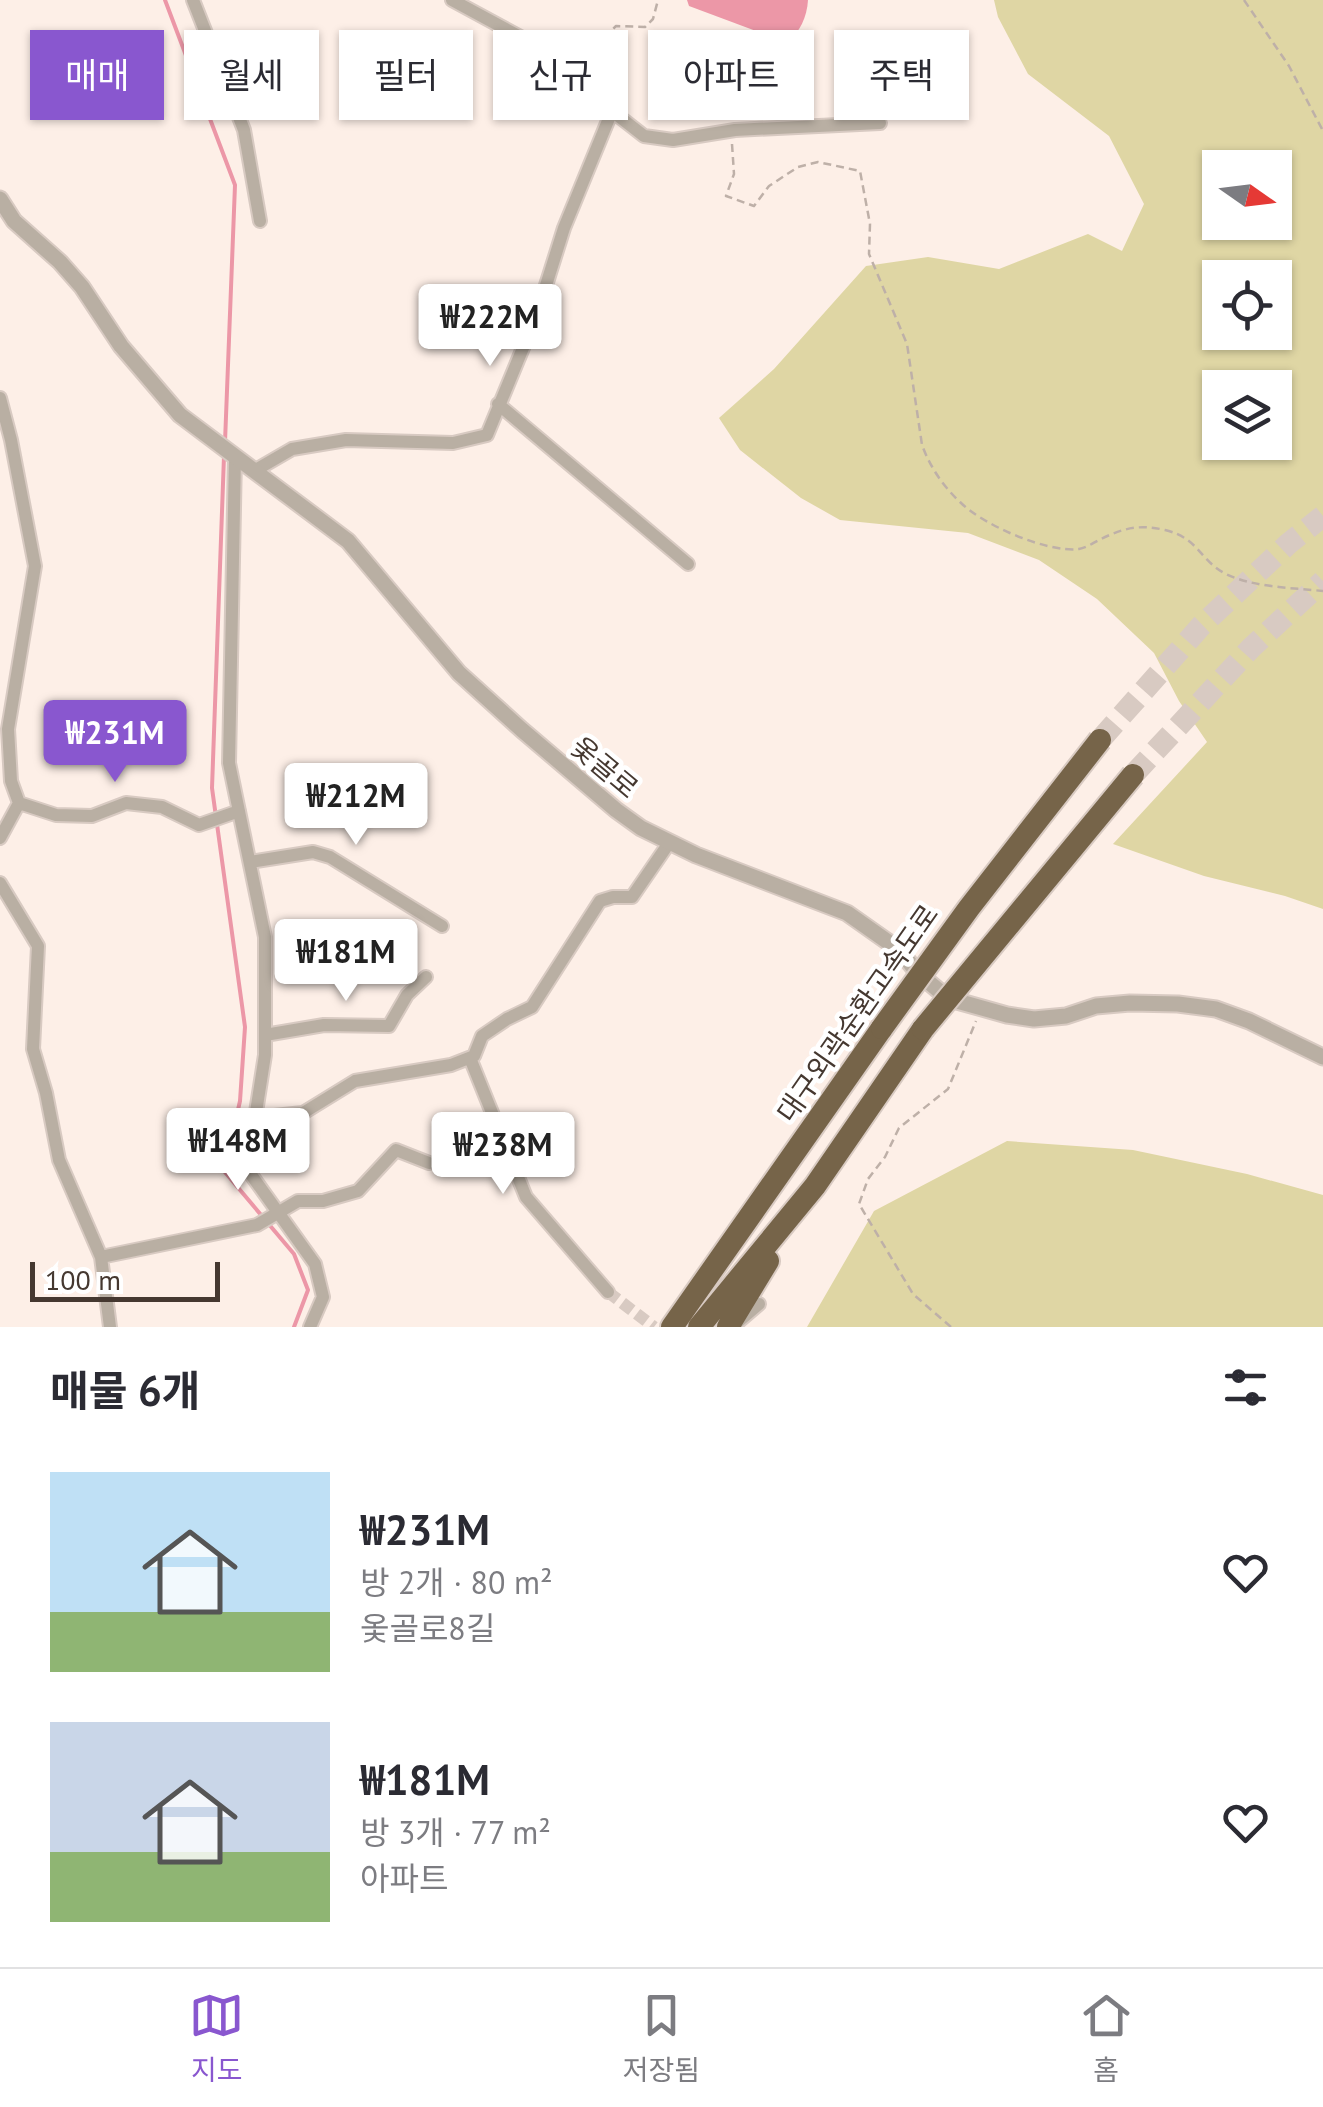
<!DOCTYPE html>
<html lang="ko">
<head>
<meta charset="utf-8">
<style>
	body { margin:0; font-family:"PT Sans","Noto Sans KR",sans-serif; background:#f2f2f3; color:#2b2b33; height:100vh; display:flex; flex-direction:column; font-size:38px; white-space:nowrap }
	* { box-sizing:border-box; margin:0 }
	p { font-size:32px; color:#7c7c81 }
	.icon { flex:none; width:55px; height:55px; fill:none; stroke:currentColor; stroke-width:2; stroke-linecap:round; stroke-linejoin:round }
	.map { position:relative; height:1327px; overflow:hidden }
	.sheet { display:flex; flex-direction:column; background:#fff; flex:1 }
	.sheet>* { flex:none }
	.banner { position:absolute; left:30px; top:30px; width:1265px; height:90px; display:flex; gap:20px }
	.needle { width:65px; rotate:104deg }
	.fabs { position:absolute; left:1202px; top:150px; display:grid; gap:20px }
	.fabs a { display:grid; place-items:center; width:90px; height:90px; border-radius:0px; background:#fff; box-shadow:0 2px 8px #0004; font-size:50px }
	.scale { position:absolute; left:30px; bottom:25px; width:190px; box-sizing:border-box; padding-left:10px; border:5px solid #453830; border-top:0; font-size:28px; line-height:35px; white-space:nowrap; color:#453830; -webkit-text-stroke:8px #fff; paint-order:stroke }
	.price { position:absolute; translate:-50% -85px; padding:0 22px; border-radius:10px; background:#fff; color:#222; font-size:32px; line-height:65px; filter:drop-shadow(0 2px 5px #0008) }
	.price::after { content:''; position:absolute; left:50%; top:60px; width:30px; height:22px; margin-left:-15px; background:inherit; clip-path:polygon(0 0,100% 0,50% 100%) }
	.price.current { background:#8957cf; color:#fff }
	ul { padding:0; list-style:none }
	li { display:flex; align-items:center; gap:30px; height:250px; padding:0 50px }
	li span { display:grid; place-items:center; flex:none; width:280px; height:200px; border-radius:0px; color:#555 }
	li>.icon { margin-inline-start:auto }
	span .icon { width:120px; height:120px; fill:#fffc; stroke-width:1 }
	li b { font-size:42px }
	h2 { display:flex; justify-content:space-between; align-items:center; height:120px; padding:0 50px; font-size:42px }
	.chip { padding:0 35px; border-radius:0px; background:#fff; box-shadow:0 2px 8px #0004; font-size:35px; line-height:90px }
	.chip.current { background:#8957cf; color:#fff }
	.tabs { display:flex; justify-content:space-around; align-items:center; height:140px; border-top:2px solid #e1e1e2; background:#fff; font-size:28px; color:#7c7c81 }
	.tabs a { display:grid; justify-items:center; gap:5px }
	.tabs .current { color:#8957cf }
	.map>svg:first-child { display:block }
	.green { fill:#dfd6a4; fill-rule:evenodd }
	.water { fill:#ec97a7 }
	.lines { fill:none; stroke-linecap:round; stroke-linejoin:round }
	.stream { stroke:#ec97a7; stroke-width:4 }
	.minor-tunnel { stroke:#d8cac2; stroke-width:12; stroke-dasharray:12 6; stroke-linecap:butt }
	.motorway-tunnel { stroke:#d8cac2; stroke-width:22; stroke-dasharray:22 11; stroke-linecap:butt }
	.minor-casing { stroke:#d8cac2; stroke-width:16 }
	.tertiary-casing { stroke:#d8cac2; stroke-width:19 }
	.motorway-casing { stroke:#d8cac2; stroke-width:26 }
	.path { stroke:#beb0a8; stroke-width:2.5; stroke-dasharray:8 5; stroke-linecap:butt }
	.minor { stroke:#b9afa3; stroke-width:12 }
	.tertiary { stroke:#b9afa3; stroke-width:15 }
	.motorway { stroke:#766449; stroke-width:22 }
	.motorway-bridge-casing { stroke:#d8cac2; stroke-width:26; stroke-linecap:butt }
	.motorway-bridge { stroke:#766449; stroke-width:22 }
	.labels { text-anchor:middle; dominant-baseline:central; stroke-width:9; stroke-linejoin:round; paint-order:stroke }
	.street-label { font-size:28px; fill:#453830; stroke:#fff }
</style>
</head>
<body>
<div class="map">
<svg width="1323" height="1327" viewBox="0 0 1323 1327">
	<rect width="100%" height="100%" fill="#fdefe7"/>
	<path class="green" d="M994,0H1323V909L1285,896L1204,876L1113,844L1207,742L1179,701L1154,653L1097,599L1039,560L968,533L840,520L801,498L740,450L719,418L774,369L866,266L928,257L999,269L1088,234L1122,251L1144,204L1109,136L1028,74L998,17ZM1220,168H1275V222H1220ZM1220,278H1275V332H1220ZM1220,388H1275V442H1220Z
		M1007,1141L1133,1150L1247,1174L1323,1195V1327H807L874,1211Z"/>
	<path class="water" d="M687,0H808C807,17 800,31 788,43L689,6Z"/>
	<g class="lines">
		<path class="stream" d="M165,0L235,185L225,442
			M224,456L212,788L245,1027L240,1101L224,1171L294,1254L308,1290L294,1327"/>
		<path class="minor-tunnel" d="M608,1292L654,1327"/>
		<path class="motorway-tunnel" d="M1100,740L1201,626L1288,544L1323,516
			M1133,775L1251,648L1323,581"/>
		<defs>
			<path id="minor" d="M193,0L244,130L260,221
				M452,0L548,52L612,111L644,136L673,140L735,130L880,123
				M0,398L11,440L35,566L8,729L11,781L19,803L0,838
				M498,404L688,564
				M235,457L229,763L265,937V1055L247,1169L315,1264L323,1297L310,1327
				M254,471L292,449L346,440L453,443L487,435L537,314L564,228L612,111
				M19,803L56,815L92,816L126,803L162,807L199,825L239,811
				M250,862L313,852L330,857L442,926
				M0,883L38,946L33,1049L46,1093L59,1160L101,1257L257,1225L298,1201H323L358,1191L396,1150L429,1163
				M265,1035L324,1025L389,1026L407,995L426,977
				M470,1058L526,1197L608,1292
				M255,1118L303,1113L355,1081L451,1065L474,1056L482,1036L507,1019L532,1007L600,901L613,897H632L669,843
				M101,1257L110,1327
				M738,1322L759,1304"/>
			<path id="tertiary" d="M0,199L14,221L60,262L82,287L121,346L180,415L348,541L459,673L522,730L616,810L641,828L696,855L847,913L898,949L918,973L938,990L957,1001L1007,1015L1034,1019L1066,1016L1096,1006L1130,1003L1178,1004L1216,1009L1249,1021L1323,1057"/>
			<path id="motorway" d="M672,1327L882,1028
				M699,1327L815,1186L923,1029
				M728,1327L768,1261"/>
		</defs>
		<use href="#minor" class="minor-casing"/>
		<use href="#tertiary" class="tertiary-casing"/>
		<use href="#motorway" class="motorway-casing"/>
		<path class="path" d="M1244,0L1289,66L1323,131
			M590,75L612,30L616,26L645,27L653,19L658,0
			M732,144L734,174L726,196L754,206L769,186L798,167L818,162L860,171L870,224L869,254L907,344L922,445C930,467 943,486 960,502C983,525 1047,553 1079,549C1086,548 1093,543 1099,540C1123,528 1139,524 1165,530C1199,538 1200,561 1226,574C1252,587 1293,588 1323,591
			M951,1327L913,1294L859,1204L868,1179L885,1157L899,1128L948,1089L976,1021"/>
		<use href="#minor" class="minor"/>
		<use href="#tertiary" class="tertiary"/>
		<use href="#motorway" class="motorway"/>
		<defs>
			<path id="motorway-bridge" d="M882,1028L969,908L1100,740
				M923,1029L1133,775"/>
		</defs>
		<use href="#motorway-bridge" class="motorway-bridge-casing"/>
		<use href="#motorway-bridge" class="motorway-bridge"/>
	</g>
	<g class="labels">
		<g class="street-label">
			<text transform="translate(605 767) rotate(40)">옻골로</text>
			<text transform="translate(857 1013) rotate(-55)">대구외곽순환고속도로</text>
		</g>
	</g>
</svg>
<div class="fabs">
<a><svg class="needle" viewBox="-14 -14 28 28"><path d="M0-13l5 13h-10z" fill="#e53935"/><path d="M0 13l5-13h-10z" fill="#7c7c81"/></svg></a>
<a><svg class="icon" aria-label="locate" viewBox="0 0 24 24"><circle cx="12" cy="12" r="6"/><path d="M12 2v4M12 18v4M2 12h4M18 12h4"/></svg></a>
<a><svg class="icon" aria-label="layers" viewBox="0 0 24 24"><path d="M12 4l9 5-9 5-9-5zM3 14l9 5 9-5"/></svg></a>
</div>
<div class="scale">100 m</div>
<b class="price" style="left:490px;top:369px">₩222M</b>
<b class="price current" style="left:115px;top:785px">₩231M</b>
<b class="price" style="left:356px;top:848px">₩212M</b>
<b class="price" style="left:346px;top:1004px">₩181M</b>
<b class="price" style="left:238px;top:1193px">₩148M</b>
<b class="price" style="left:503px;top:1197px">₩238M</b>
<div class="banner">
<a class="chip current">매매</a>
<a class="chip">월세</a>
<a class="chip">필터</a>
<a class="chip">신규</a>
<a class="chip">아파트</a>
<a class="chip">주택</a>
</div>
</div>
<section class="sheet">
<h2>매물 6개<svg class="icon" aria-label="filters" viewBox="0 0 24 24"><path d="M4 7h16M4 17h16"/><circle cx="9" cy="7" r="2"/><circle cx="15" cy="17" r="2"/></svg></h2>
<ul>
<li><span style="background:linear-gradient(#bfe0f5 70%,#8fb573 0)"><svg class="icon" aria-label="home" viewBox="0 0 24 24"><path d="M3 11l9-7 9 7M6 9v11h12V9"/></svg></span><div><b>₩231M</b><p>방 2개 · 80 m²</p><p>옻골로8길</p></div><svg class="icon" aria-label="heart" viewBox="0 0 24 24"><path d="M12 20l-8-8c-3-5 5-10 8-4 3-6 11-1 8 4z"/></svg></li>
<li><span style="background:linear-gradient(#c9d6e8 65%,#8fb573 0)"><svg class="icon" aria-label="home" viewBox="0 0 24 24"><path d="M3 11l9-7 9 7M6 9v11h12V9"/></svg></span><div><b>₩181M</b><p>방 3개 · 77 m²</p><p>아파트</p></div><svg class="icon" aria-label="heart" viewBox="0 0 24 24"><path d="M12 20l-8-8c-3-5 5-10 8-4 3-6 11-1 8 4z"/></svg></li>
</ul>
</section>
<nav class="tabs">
<a class="current"><svg class="icon" aria-label="map" viewBox="0 0 24 24"><path d="M3 6l6-2 6 2 6-2v14l-6 2-6-2-6 2zM9 4v14M15 6v14"/></svg>지도</a>
<a><svg class="icon" aria-label="saved" viewBox="0 0 24 24"><path d="M7 4h10v16l-5-4-5 4z"/></svg>저장됨</a>
<a><svg class="icon" aria-label="home" viewBox="0 0 24 24"><path d="M3 11l9-7 9 7M6 9v11h12V9"/></svg>홈</a>
</nav>
</body>
</html>
